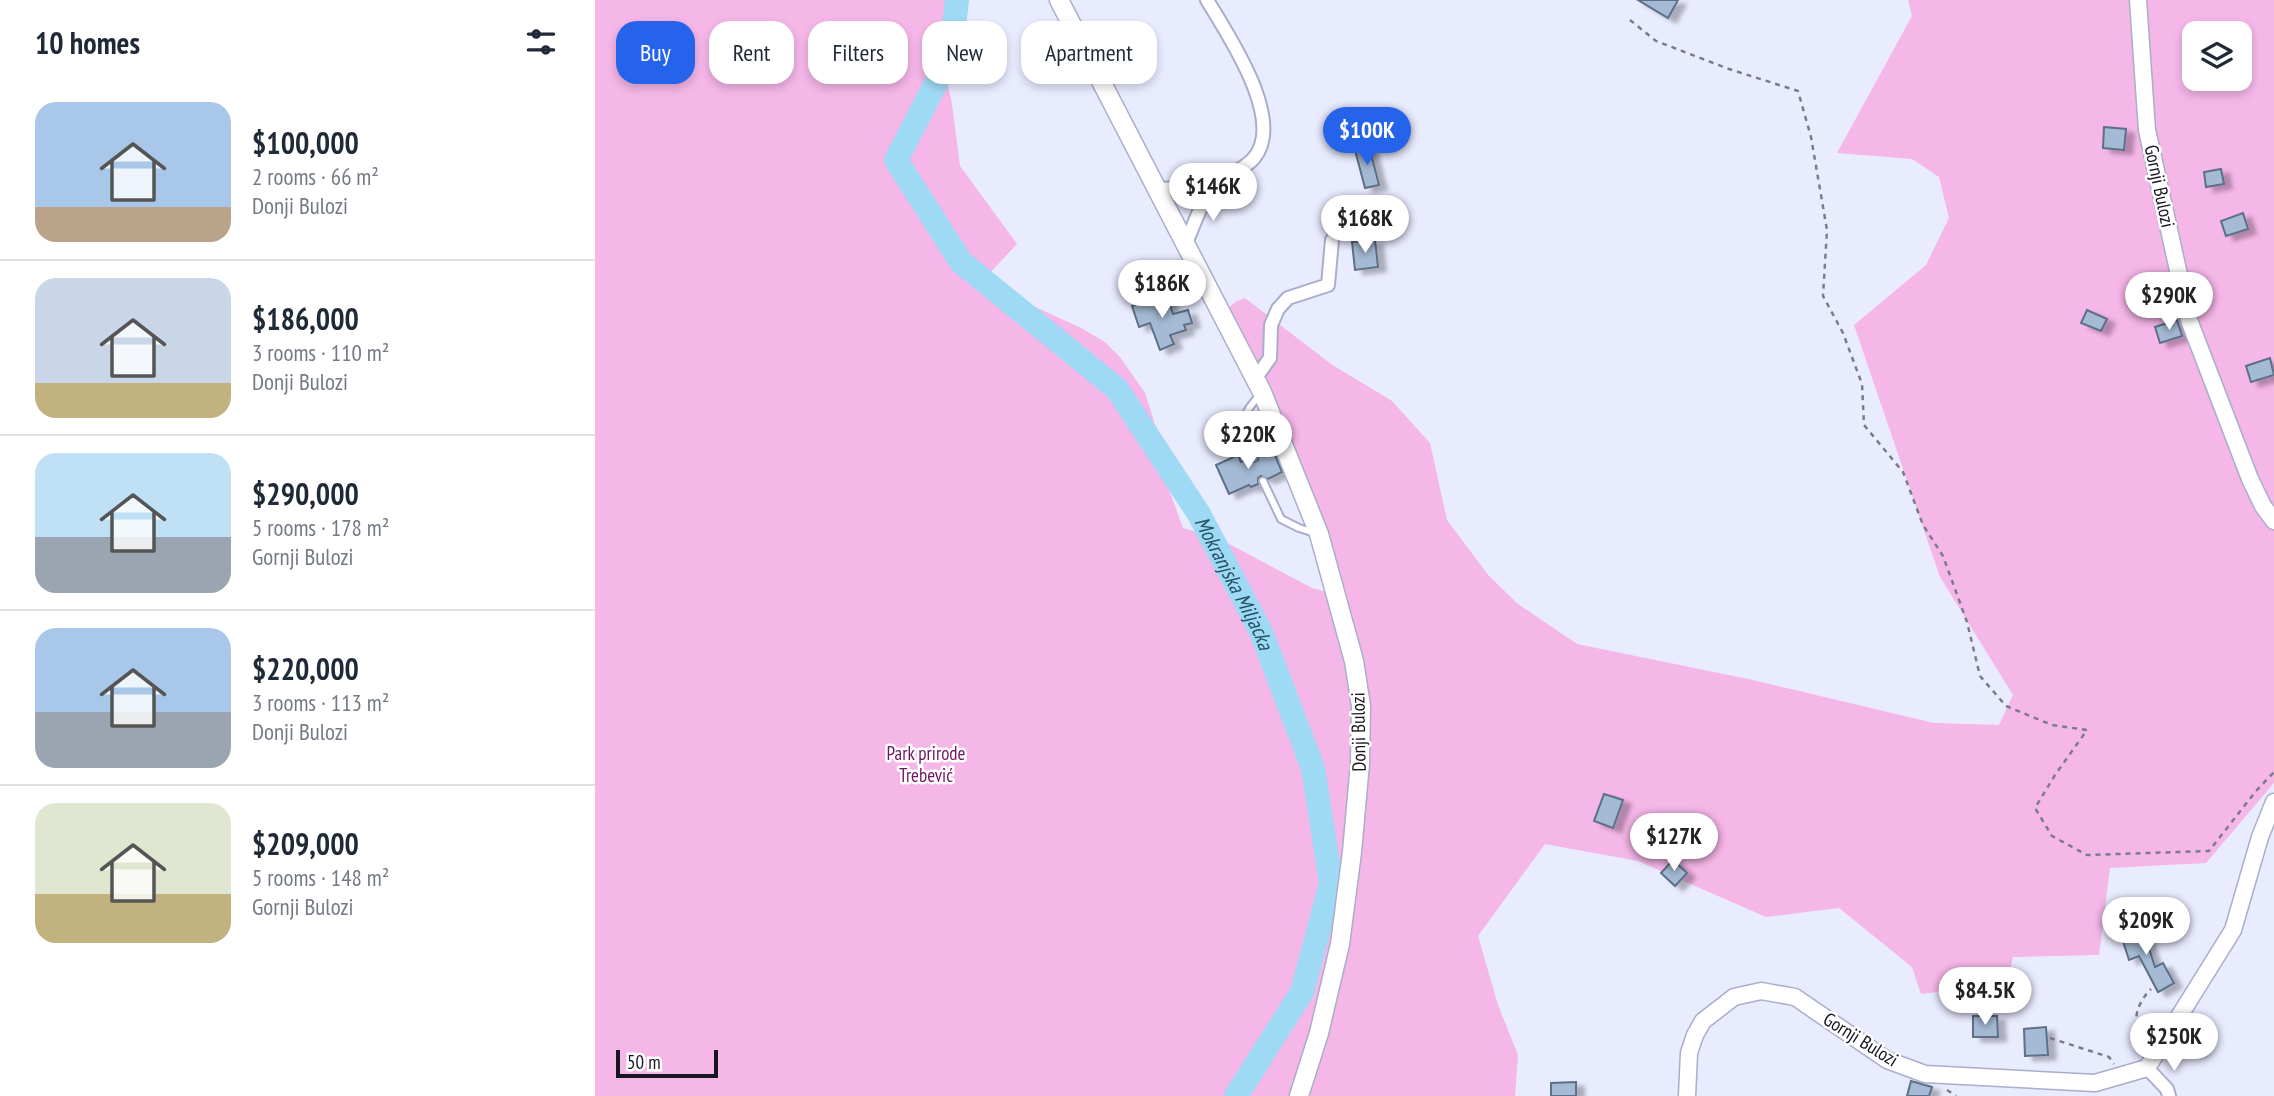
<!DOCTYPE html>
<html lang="en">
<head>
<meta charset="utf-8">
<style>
	body { margin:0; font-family:"PT Sans Narrow",sans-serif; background:#f2f2f3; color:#1f2937; height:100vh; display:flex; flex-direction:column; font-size:26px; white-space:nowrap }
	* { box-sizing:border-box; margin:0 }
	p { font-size:23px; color:#747a83 }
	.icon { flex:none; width:38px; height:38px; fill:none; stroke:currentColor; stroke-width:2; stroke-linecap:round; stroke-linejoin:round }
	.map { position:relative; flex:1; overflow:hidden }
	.drawer { display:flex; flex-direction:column; background:#fff; width:595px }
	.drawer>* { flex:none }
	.guide { position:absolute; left:21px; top:21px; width:665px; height:63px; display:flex; gap:14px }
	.controls { position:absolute; left:1587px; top:21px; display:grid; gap:14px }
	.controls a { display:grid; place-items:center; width:70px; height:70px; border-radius:14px; background:#fff; box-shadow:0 4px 10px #0003; font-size:35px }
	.scale { position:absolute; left:21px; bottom:18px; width:102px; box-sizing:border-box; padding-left:7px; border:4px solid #151621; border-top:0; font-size:19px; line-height:24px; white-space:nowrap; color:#151621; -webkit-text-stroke:5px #fff; paint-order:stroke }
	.price { position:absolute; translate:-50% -60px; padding:0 16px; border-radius:24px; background:#fff; color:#222; font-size:23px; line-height:46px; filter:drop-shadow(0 2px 4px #0008) }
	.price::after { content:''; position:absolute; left:50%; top:42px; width:21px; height:16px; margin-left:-10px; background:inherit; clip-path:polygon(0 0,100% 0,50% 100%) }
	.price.selected { background:#2563eb; color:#fff }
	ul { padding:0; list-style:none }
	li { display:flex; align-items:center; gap:21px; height:175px; padding:0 35px }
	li+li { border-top:2px solid #e0e1e3 }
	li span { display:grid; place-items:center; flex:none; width:196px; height:140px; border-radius:21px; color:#555 }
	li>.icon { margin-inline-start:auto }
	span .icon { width:84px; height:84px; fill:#fffc; stroke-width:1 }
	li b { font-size:30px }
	h2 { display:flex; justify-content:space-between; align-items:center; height:84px; padding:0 35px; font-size:30px }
	.tag { padding:0 24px; border-radius:21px; background:#fff; box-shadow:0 4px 10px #0003; font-size:24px; line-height:63px }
	.tag.selected { background:#2563eb; color:#fff }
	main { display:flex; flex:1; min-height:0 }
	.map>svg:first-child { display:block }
	.green { fill:#f5b6e8; fill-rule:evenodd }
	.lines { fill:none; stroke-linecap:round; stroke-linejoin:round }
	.river { stroke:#9fdaf5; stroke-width:24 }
	.building { fill:#a5bbd5; stroke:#5c6f87; stroke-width:2; filter:url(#shadow) }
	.lane-casing { stroke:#aaadcc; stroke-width:10 }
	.street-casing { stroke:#aaadcc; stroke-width:16 }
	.secondary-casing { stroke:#aaadcc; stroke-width:19 }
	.primary-casing { stroke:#aaadcc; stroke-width:21 }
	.path { stroke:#7a7c8b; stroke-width:2.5; stroke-dasharray:5 5; stroke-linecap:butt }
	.lane { stroke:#fff; stroke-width:6 }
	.street { stroke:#fff; stroke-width:12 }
	.secondary { stroke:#fff; stroke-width:16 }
	.primary { stroke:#fff; stroke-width:18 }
	.labels { text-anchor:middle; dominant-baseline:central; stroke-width:5; stroke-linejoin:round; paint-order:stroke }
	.street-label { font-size:19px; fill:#151621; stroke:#fff }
	.park-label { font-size:19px; fill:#6e1562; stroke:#fff }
	.water-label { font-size:21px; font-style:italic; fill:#225164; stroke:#fff }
</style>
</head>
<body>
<main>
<section class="drawer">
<h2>10 homes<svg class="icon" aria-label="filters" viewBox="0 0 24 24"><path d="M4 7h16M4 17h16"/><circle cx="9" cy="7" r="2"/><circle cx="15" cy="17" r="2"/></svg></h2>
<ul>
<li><span style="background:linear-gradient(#a9c7e8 75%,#b9a48a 0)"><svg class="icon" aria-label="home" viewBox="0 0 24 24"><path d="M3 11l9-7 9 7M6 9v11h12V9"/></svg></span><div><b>$100,000</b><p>2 rooms · 66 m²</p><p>Donji Bulozi</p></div></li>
<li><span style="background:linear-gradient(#c9d6e8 75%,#c2b280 0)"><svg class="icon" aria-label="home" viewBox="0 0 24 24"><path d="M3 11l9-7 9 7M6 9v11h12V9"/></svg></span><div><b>$186,000</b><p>3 rooms · 110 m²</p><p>Donji Bulozi</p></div></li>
<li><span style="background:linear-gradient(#bfe0f5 60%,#9aa5b1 0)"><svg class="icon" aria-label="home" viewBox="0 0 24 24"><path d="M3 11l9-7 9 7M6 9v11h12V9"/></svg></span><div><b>$290,000</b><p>5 rooms · 178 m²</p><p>Gornji Bulozi</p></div></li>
<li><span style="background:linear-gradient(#a9c7e8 60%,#9aa5b1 0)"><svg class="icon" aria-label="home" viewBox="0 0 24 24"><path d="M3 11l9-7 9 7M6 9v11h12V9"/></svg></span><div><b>$220,000</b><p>3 rooms · 113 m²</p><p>Donji Bulozi</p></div></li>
<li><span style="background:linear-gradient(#dfe7d0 65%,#c2b280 0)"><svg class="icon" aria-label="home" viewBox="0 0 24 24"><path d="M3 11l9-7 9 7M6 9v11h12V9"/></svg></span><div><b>$209,000</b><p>5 rooms · 148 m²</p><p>Gornji Bulozi</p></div></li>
</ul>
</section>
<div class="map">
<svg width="1679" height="1096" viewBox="0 0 1679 1096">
	<defs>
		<filter id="shadow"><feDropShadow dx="8" dy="4.5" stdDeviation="2" flood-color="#0004"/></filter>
	</defs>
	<rect width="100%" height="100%" fill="#e9ebff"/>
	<path class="green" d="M0,0H366L365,19L358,46L349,66L357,104L365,166L422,244L391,277L398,284L425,300L486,328L510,342L525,357L550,393L566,443L573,487L588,528L625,539L717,588L728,591H735L700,474L622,319L640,302L650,298L736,364L797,401L835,443L852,520L894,576L923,604L982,644L1158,680L1339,723L1404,725L1418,695L1345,577L1259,325L1331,265L1354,218L1344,177L1317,159L1242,153L1317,16L1313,0H1679V783L1611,863L1515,868L1504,955L1418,957L1412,983L1326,994L1317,967L1244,908L1171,917L1043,861L950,844L883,936L903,1005L923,1055L920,1096H0ZM1600,33H1645V79H1600Z"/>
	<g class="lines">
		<path class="river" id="s1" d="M362,0L356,54L301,160L366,262L522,389L604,514L666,632L718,768L736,883L707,992L641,1096"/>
	</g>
	<path class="building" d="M1043,0H1083L1073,18Z
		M1509,127L1531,129L1529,150L1508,148Z
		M774,146L784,185L770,188L760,150Z
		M1626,169L1629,184L1611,187L1609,172Z
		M1648,213L1653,229L1631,236L1626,221Z
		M780,240L783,267L760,270L757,242Z
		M572,295L578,314L593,310L597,323L589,325L591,330L575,335L579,344L565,350L555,323L544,327L537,306Z
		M1492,310L1512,319L1506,331L1486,323Z
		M1582,320L1587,336L1565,343L1560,327Z
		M1675,358L1679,375L1656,382L1651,366Z
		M677,448L687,472L673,479L666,476L663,478V484L656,487L654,485L634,494L621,465L643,455L646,462L653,459L659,462L663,460V454Z
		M1009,794L1028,800L1018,828L999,821Z
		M1078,860L1092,873L1080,886L1066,873Z
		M1547,926L1560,967L1568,963L1579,983L1563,992L1544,956L1534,960L1525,932Z
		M1378,1016H1402L1403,1037H1378Z
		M1451,1027L1453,1055L1430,1056L1429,1029Z
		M1592,1028L1610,1037L1603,1052L1584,1042Z
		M1316,1081L1337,1087L1334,1096H1312Z
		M981,1082V1096H956V1083Z"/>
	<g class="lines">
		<defs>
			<path id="lane" d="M658,457C646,427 642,418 666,394
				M668,481L686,519L704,528L720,533"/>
			<path id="street" d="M562,189L618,187
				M590,245C598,228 607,199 619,186C631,175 648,171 659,158C691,120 633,35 612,0
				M660,379L675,358L676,325L683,309L693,298L733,285L737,240
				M1552,1068L1572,1089L1574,1096"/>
			<path id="secondary" d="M1543,0L1552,130L1594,320L1655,479L1668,506L1679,521
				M1092,1096L1094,1053L1100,1035L1108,1021L1139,997L1166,991L1200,997L1292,1060L1330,1074L1500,1083L1552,1068L1638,930L1665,837L1679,802"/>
			<path id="primary" d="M464,0L667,392L724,534L759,661L766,706L765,763L757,852L745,944L724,1033L704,1096"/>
		</defs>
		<use href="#lane" class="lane-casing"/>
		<use href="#street" class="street-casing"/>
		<use href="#secondary" class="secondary-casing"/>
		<use href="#primary" class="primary-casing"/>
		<path class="path" d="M1035,20L1061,41L1134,69L1203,91L1216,137L1232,230L1228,296L1248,333L1267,384L1269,425L1308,472L1328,525L1348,556L1372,622L1385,676L1411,706L1457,725L1492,730L1460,775L1440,808L1457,836L1492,855L1614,851L1661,791L1679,772
			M1455,1038L1514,1057L1519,1064
			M1548,1045C1536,1025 1540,1005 1556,989
			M1352,1090L1361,1096"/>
		<use href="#lane" class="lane"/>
		<use href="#street" class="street"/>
		<use href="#secondary" class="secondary"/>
		<use href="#primary" class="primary"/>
	</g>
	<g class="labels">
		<g class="street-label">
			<text transform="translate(1565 186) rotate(78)">Gornji Bulozi</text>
			<text transform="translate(763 732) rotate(-91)">Donji Bulozi</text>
			<text transform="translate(1266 1039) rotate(32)">Gornji Bulozi</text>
		</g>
		<g class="park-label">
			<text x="331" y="753">Park prirode<tspan x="331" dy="22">Trebević</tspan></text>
		</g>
		<g class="water-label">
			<text stroke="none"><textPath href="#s1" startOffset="723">Mokranjska Miljacka</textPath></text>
		</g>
	</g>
</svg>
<div class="controls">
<a><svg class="icon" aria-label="layers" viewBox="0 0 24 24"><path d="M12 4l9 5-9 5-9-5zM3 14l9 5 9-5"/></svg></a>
</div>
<div class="scale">50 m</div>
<b class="price selected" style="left:772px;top:167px">$100K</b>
<b class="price" style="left:618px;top:223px">$146K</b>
<b class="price" style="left:770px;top:255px">$168K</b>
<b class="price" style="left:567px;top:320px">$186K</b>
<b class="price" style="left:1574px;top:332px">$290K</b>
<b class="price" style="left:653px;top:471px">$220K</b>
<b class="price" style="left:1079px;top:873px">$127K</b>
<b class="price" style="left:1551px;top:957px">$209K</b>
<b class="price" style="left:1390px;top:1027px">$84.5K</b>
<b class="price" style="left:1579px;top:1073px">$250K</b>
<div class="guide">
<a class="tag selected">Buy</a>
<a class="tag">Rent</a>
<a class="tag">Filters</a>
<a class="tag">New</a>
<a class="tag">Apartment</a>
</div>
</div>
</main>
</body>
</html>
